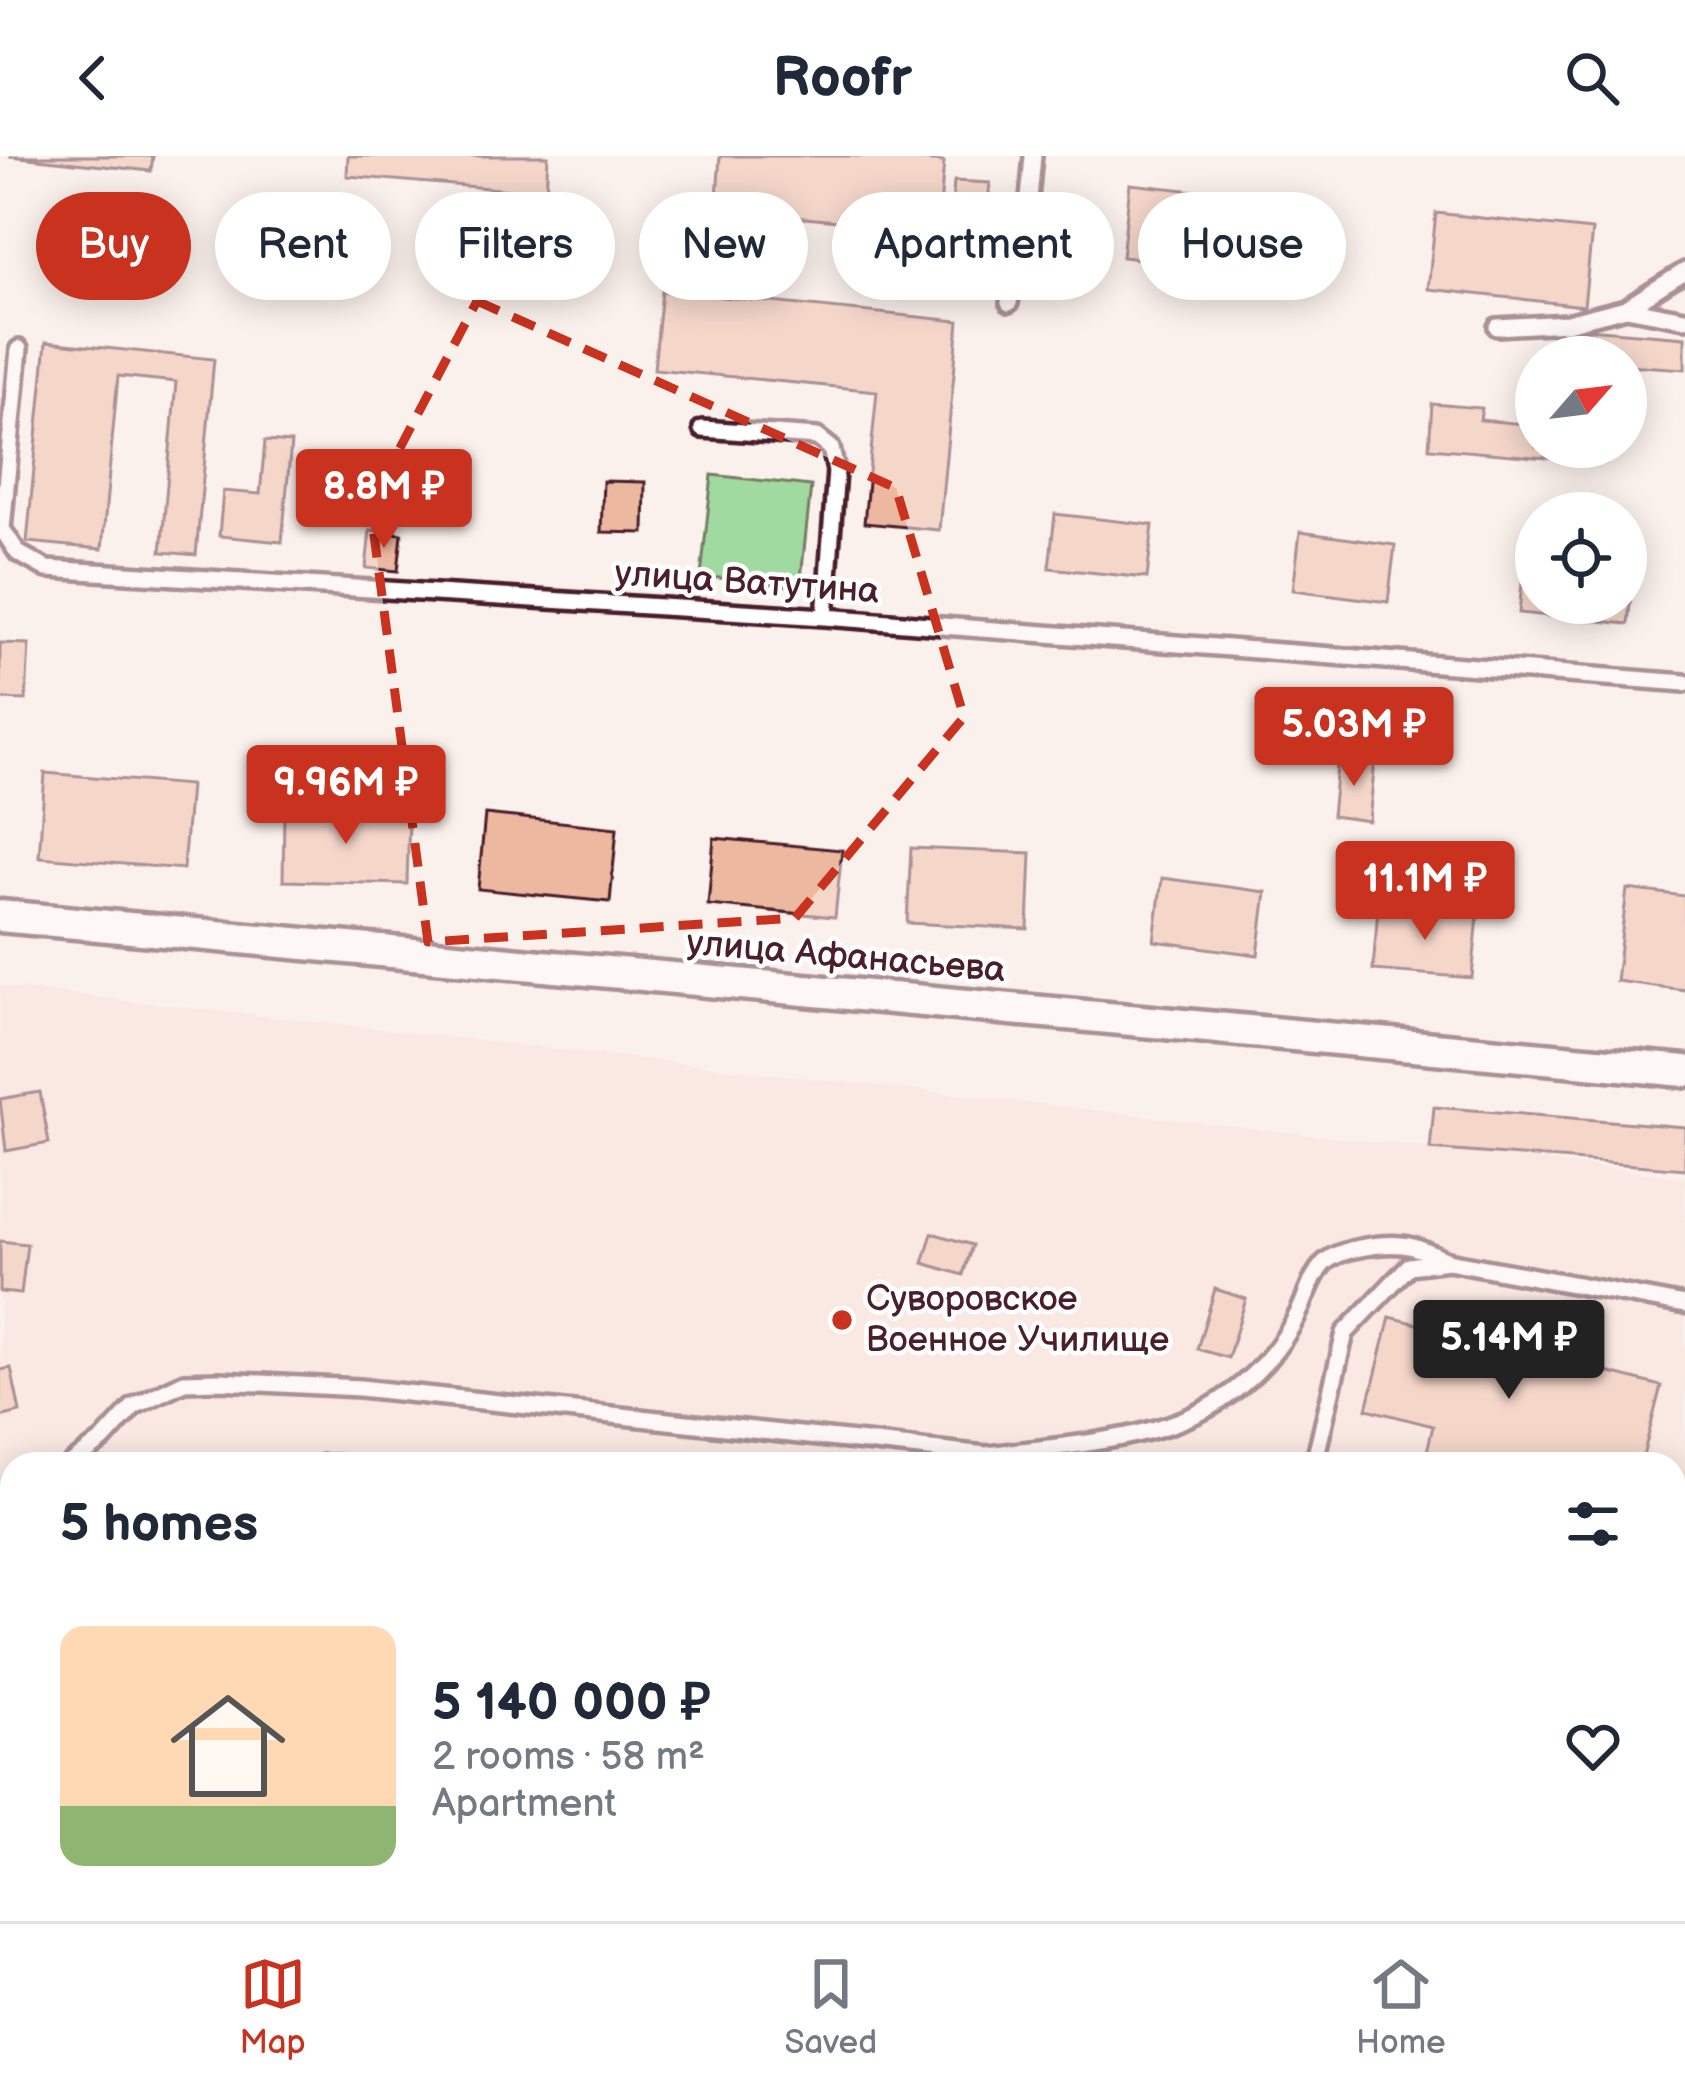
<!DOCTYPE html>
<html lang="en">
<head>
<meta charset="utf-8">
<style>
	body { margin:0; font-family:"Balsamiq Sans",sans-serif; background:#f6f6f7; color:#1f2937; height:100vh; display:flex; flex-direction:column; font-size:45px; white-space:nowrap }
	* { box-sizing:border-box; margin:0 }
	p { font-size:39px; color:#747a83 }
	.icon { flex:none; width:66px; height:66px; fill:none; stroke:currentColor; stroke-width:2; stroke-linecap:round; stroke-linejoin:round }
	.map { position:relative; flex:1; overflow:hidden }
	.details { position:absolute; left:0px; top:1296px; width:1686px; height:471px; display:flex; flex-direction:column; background:#fff; border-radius:36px 36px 0 0; box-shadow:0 6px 30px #0003 }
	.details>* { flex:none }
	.banner { position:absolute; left:36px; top:36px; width:1614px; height:108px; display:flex; gap:24px }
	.needle { width:78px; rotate:62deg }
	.tools { position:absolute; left:1515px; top:180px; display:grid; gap:24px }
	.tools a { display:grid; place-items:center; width:132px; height:132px; border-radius:50%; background:#fff; box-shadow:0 6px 30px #0003; font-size:60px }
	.price { position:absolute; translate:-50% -102px; padding:0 27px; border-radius:12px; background:#c8321e; color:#fff; font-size:39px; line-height:78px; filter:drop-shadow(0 3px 6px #0008) }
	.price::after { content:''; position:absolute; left:50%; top:72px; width:36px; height:27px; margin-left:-18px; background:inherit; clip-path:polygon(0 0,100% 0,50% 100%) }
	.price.active { background:#222; color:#fff }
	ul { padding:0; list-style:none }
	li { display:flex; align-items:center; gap:36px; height:300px; padding:0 60px }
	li+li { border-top:3px solid #e0e1e3 }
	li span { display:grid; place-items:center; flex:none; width:336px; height:240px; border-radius:24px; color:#555 }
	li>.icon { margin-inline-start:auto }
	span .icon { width:144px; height:144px; fill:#fffc; stroke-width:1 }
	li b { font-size:51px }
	h2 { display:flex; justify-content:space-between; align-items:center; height:144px; padding:0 60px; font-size:51px }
	.pill { padding:0 42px; border-radius:54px; background:#fff; box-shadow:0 6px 30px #0003; font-size:42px; line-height:108px }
	.pill.active { background:#c8321e; color:#fff }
	header { display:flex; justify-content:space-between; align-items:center; height:156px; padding:0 60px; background:#fff; font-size:54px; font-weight:800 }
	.menu { display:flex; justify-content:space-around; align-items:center; height:168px; border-top:3px solid #e0e1e3; background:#fff; font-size:33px; color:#747a83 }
	.menu a { display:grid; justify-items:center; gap:6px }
	.menu .active { color:#c8321e }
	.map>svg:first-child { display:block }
	.built { fill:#f7e0d5; fill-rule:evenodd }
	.green { fill:#a1daa0; stroke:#767c66; stroke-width:3 }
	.building { fill:#edb8a0; stroke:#4a1f2b; stroke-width:3 }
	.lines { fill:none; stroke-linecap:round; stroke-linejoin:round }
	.lane-casing { stroke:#4a1f2b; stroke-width:24 }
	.street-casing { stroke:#4a1f2b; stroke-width:39 }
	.lane { stroke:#fff; stroke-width:15 }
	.street { stroke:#fff; stroke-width:30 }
	.marked { fill:none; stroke:#c8321e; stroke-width:9; stroke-dasharray:24 15; stroke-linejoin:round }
	.poi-dot { fill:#c8321e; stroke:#fff; stroke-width:4.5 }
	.labels { text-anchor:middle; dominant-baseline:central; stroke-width:9; stroke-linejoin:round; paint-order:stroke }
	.street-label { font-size:36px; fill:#4a1f2b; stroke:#fff }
	.poi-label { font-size:36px; fill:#4a1f2b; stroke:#fff; text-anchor:start }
</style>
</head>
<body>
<header><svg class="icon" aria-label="back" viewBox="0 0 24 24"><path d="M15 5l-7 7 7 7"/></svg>Roofr<svg class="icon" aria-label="search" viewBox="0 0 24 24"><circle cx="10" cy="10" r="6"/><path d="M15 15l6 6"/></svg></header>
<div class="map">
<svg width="1685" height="1765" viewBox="0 0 1685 1765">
	<rect width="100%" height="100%" fill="#fbf1ec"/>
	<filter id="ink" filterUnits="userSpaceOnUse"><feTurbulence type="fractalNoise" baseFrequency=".00833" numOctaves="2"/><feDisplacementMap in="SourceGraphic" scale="24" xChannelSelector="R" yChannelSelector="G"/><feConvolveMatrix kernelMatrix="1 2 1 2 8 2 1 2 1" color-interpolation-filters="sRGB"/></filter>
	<g filter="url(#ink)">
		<path class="built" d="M0,830L1685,1021V1765H0ZM12,1308H1674V1755H12Z"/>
		<path class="green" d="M712,319L811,330L800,431L701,420Z
			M1211,1755H1540L1547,1765H1206Z"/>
		<path class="building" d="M9,0H153L151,15Z
			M348,0H548L546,37L347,20Z
			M720,0H878L944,6L938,74L716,54Z
			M954,25L990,27L985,80L950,77Z
			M1130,28L1279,44L1272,117L1122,101Z
			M1436,57L1592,74L1584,150L1428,133Z
			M662,135L959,165L939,374L864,367L877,235L654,213Z
			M1587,173L1685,181V213L1626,209V201H1584Z
			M46,186L214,203L196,399L161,396L176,226L118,220L102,393L27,386Z
			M1432,248L1482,252L1480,264L1536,269V291H1607L1606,307L1429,292Z
			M265,285L291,287L282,386L219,380L223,335L260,338Z
			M603,325L645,326L644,377L601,376Z
			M1055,358L1153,369L1147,422L1049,412Z
			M370,374L402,378L398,415L366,412Z
			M1300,376L1395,389L1388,446L1293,434Z
			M1525,397L1536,399V447H1626V408L1634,409L1628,468L1519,457Z
			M0,487L29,488L26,544L0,543Z
			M1338,601L1375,605L1369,665L1332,660Z
			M45,617L190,629L183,713L39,701Z
			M284,655L409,658L407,728L283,725Z
			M485,658L617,672L610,746L478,733Z
			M714,682L842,694L835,761L708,749Z
			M911,692L1031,697L1028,773L907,767Z
			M1162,722L1266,736L1258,799L1154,785Z
			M1627,733L1685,740V834L1616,825Z
			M1378,752L1478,760L1472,822L1373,814Z
			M40,936L49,987L6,995L0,943Z
			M1434,951L1685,971V1013L1430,993Z
			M932,1077L972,1089L963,1119L923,1107Z
			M0,1085L27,1088L21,1138L0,1136Z
			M1215,1133L1246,1143L1228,1202L1197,1193Z
			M1390,1161L1661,1230L1641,1308H1424L1433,1270L1367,1253Z
			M11,1212L20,1256L0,1261V1214Z
			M0,1533L12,1534V1620L0,1618Z
			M193,1755H289L286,1765H191Z
			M694,1755H787L784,1765H691Z"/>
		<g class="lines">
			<defs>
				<path id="lane" d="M1009,147L1027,64L1033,0
					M1626,152L1685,163
					M1497,171L1567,167L1626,152L1685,115
					M19,193L2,373L18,397L47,413L825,461L1685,527
					M702,273L817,281L831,292L836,315L825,461
					M71,1308L103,1284L134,1250L184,1226L219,1225L360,1232L986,1299C1058,1290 1158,1286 1220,1245C1253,1223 1282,1192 1299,1156C1307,1140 1311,1121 1324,1107C1341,1091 1391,1085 1413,1091C1425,1094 1437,1101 1448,1105
					M323,1308H340
					M1314,1308L1345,1177L1409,1110L1448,1105L1685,1149
					M0,1360L12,1352
					M1674,1657L1685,1659
					M0,1693L12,1672
					M102,1765L105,1755
					M856,1765L858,1755"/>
				<path id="street" d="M0,760L1685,915"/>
			</defs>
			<use href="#lane" class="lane-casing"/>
			<use href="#street" class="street-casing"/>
			<use href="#lane" class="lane"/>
			<use href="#street" class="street"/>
		</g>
	</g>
	<path d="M0 0H1685V1765H0ZM477,145L896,332L964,561L795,762L428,786L370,349Z" fill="#fbf1ec" fill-opacity=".55" fill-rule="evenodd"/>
	<path class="marked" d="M477,145L896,332L964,561L795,762L428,786L370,349Z"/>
	<circle class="poi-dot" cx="842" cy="1164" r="12"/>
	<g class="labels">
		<g class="street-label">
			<text transform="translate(747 427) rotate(4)">улица Ватутина</text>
			<text transform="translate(846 801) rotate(5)">улица Афанасьева</text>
		</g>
		<g class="poi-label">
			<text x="866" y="1143">Суворовское<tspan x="866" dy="41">Военное Училище</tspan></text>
		</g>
	</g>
</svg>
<div class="tools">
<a><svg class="needle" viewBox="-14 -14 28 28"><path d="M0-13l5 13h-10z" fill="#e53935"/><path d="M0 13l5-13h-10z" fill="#747a83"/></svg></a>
<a><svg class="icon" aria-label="locate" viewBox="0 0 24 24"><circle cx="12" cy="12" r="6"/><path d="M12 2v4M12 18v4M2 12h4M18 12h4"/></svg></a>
</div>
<b class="price" style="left:384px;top:395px">8.8M ₽</b>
<b class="price" style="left:1354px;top:633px">5.03M ₽</b>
<b class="price" style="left:346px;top:691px">9.96M ₽</b>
<b class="price" style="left:1425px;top:787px">11.1M ₽</b>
<b class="price active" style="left:1509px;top:1246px">5.14M ₽</b>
<div class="banner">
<a class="pill active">Buy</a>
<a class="pill">Rent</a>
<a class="pill">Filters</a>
<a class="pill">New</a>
<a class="pill">Apartment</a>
<a class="pill">House</a>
</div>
<section class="details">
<h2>5 homes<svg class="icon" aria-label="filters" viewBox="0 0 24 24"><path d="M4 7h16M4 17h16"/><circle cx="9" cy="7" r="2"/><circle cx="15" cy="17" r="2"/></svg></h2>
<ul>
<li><span style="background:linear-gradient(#ffd9b3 75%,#8fb573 0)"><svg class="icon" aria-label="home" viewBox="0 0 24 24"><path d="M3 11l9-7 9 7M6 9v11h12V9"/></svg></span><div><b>5 140 000 ₽</b><p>2 rooms · 58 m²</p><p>Apartment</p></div><svg class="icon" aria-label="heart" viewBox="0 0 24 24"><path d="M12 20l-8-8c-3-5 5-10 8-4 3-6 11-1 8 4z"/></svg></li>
</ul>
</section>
</div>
<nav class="menu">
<a class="active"><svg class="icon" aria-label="map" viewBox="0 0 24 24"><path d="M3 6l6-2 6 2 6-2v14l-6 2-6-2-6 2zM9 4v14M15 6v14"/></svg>Map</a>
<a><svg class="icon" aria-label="saved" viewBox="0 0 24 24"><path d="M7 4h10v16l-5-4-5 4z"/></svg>Saved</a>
<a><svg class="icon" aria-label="home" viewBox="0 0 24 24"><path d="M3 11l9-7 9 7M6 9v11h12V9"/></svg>Home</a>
</nav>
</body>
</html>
